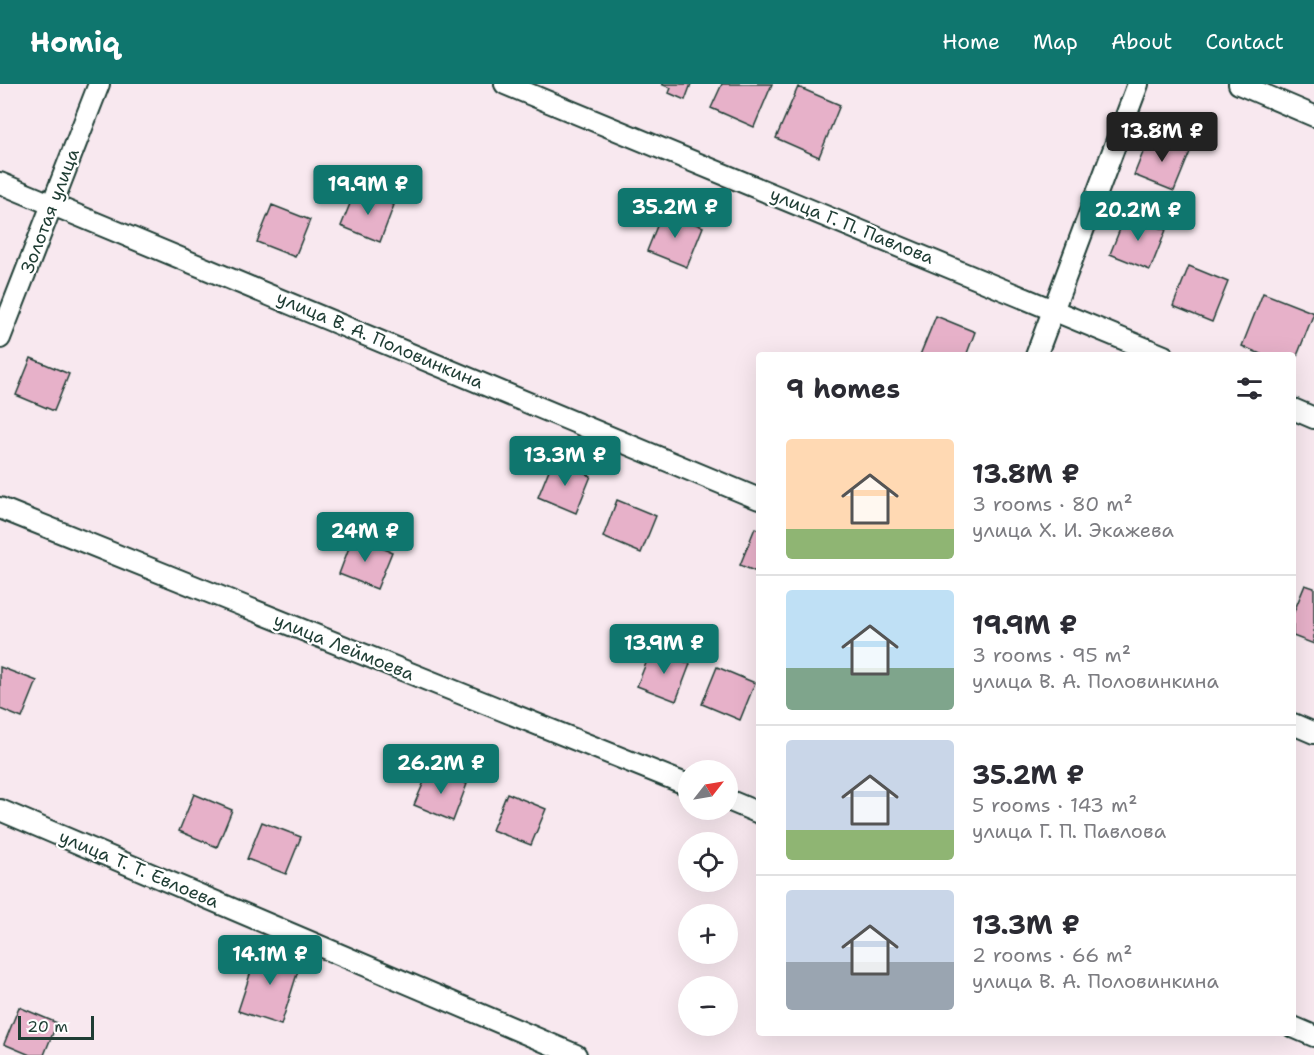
<!DOCTYPE html>
<html lang="en">
<head>
<meta charset="utf-8">
<style>
	body { margin:0; font-family:"Shantell Sans",sans-serif; background:#f2f2f3; color:#2b2b33; height:100vh; display:flex; flex-direction:column; font-size:22px; white-space:nowrap }
	* { box-sizing:border-box; margin:0 }
	p { font-size:20px; color:#7c7c81 }
	.icon { flex:none; width:33px; height:33px; fill:none; stroke:currentColor; stroke-width:2; stroke-linecap:round; stroke-linejoin:round }
	.map { position:relative; flex:1; overflow:hidden }
	.details { position:absolute; left:756px; top:268px; width:540px; height:684px; display:flex; flex-direction:column; background:#fff; border-radius:6px; box-shadow:0 6px 24px #0002 }
	.details>* { flex:none }
	.needle { width:39px; rotate:59deg }
	.fabs { position:absolute; left:678px; top:676px; display:grid; gap:12px }
	.fabs a { display:grid; place-items:center; width:60px; height:60px; border-radius:50%; background:#fff; box-shadow:0 6px 24px #0002; font-size:30px }
	.scale { position:absolute; left:18px; bottom:15px; width:76px; box-sizing:border-box; padding-left:6px; border:3px solid #1f3d34; border-top:0; font-size:16px; line-height:21px; white-space:nowrap; color:#1f3d34; -webkit-text-stroke:4px #fff; paint-order:stroke }
	.price { position:absolute; translate:-50% -51px; padding:0 14px; border-radius:6px; background:#0f766e; color:#fff; font-size:20px; line-height:39px; filter:drop-shadow(0 2px 3px #0008) }
	.price::after { content:''; position:absolute; left:50%; top:36px; width:18px; height:14px; margin-left:-9px; background:inherit; clip-path:polygon(0 0,100% 0,50% 100%) }
	.price.selected { background:#222; color:#fff }
	ul { padding:0; list-style:none }
	li { display:flex; align-items:center; gap:18px; height:150px; padding:0 30px }
	li+li { border-top:2px solid #e1e1e2 }
	li span { display:grid; place-items:center; flex:none; width:168px; height:120px; border-radius:6px; color:#555 }
	li>.icon { margin-inline-start:auto }
	span .icon { width:72px; height:72px; fill:#fffc; stroke-width:1 }
	li b { font-size:26px }
	h2 { display:flex; justify-content:space-between; align-items:center; height:72px; padding:0 30px; font-size:26px }
	header { display:flex; align-items:center; gap:36px; box-sizing:border-box; height:84px; padding:0 30px; background:#0f766e; color:#fff }
	header strong { font-size:28px }
	nav { display:flex; gap:33px; margin-inline-start:auto; font-size:21px }
	.map>svg:first-child { display:block }
	.building { fill:#e7b1c9; stroke:#1f3d34; stroke-width:1.5 }
	.lines { fill:none; stroke-linecap:round; stroke-linejoin:round }
	.minor-casing { stroke:#1f3d34; stroke-width:24 }
	.minor { stroke:#fff; stroke-width:20 }
	.labels { text-anchor:middle; dominant-baseline:central; stroke-width:4.5; stroke-linejoin:round; paint-order:stroke }
	.street-label { font-size:18px; fill:#1f3d34; stroke:#fff }
</style>
</head>
<body>
<header>
<strong>Homiq</strong>
<nav><a>Home</a><a>Map</a><a>About</a><a>Contact</a></nav>
</header>
<div class="map">
<svg width="1314" height="971" viewBox="0 0 1314 971">
	<rect width="100%" height="100%" fill="#f8e8ef"/>
	<filter id="ink" filterUnits="userSpaceOnUse"><feTurbulence type="fractalNoise" baseFrequency=".0167" numOctaves="2"/><feDisplacementMap in="SourceGraphic" scale="12" xChannelSelector="R" yChannelSelector="G"/><feConvolveMatrix kernelMatrix="1 2 1 2 8 2 1 2 1" color-interpolation-filters="sRGB"/></filter>
	<g filter="url(#ink)">
		<path class="building" d="M661,0H691L685,16L669,9L671,4Z
			M722,0H772L754,43L711,24Z
			M798,3L840,21L819,73L776,54Z
			M1150,51L1190,68L1174,107L1134,91Z
			M356,105L394,121L380,158L341,142Z
			M272,121L310,136L295,173L257,158Z
			M663,127L703,143L687,183L647,167Z
			M1126,130L1166,146L1150,186L1110,170Z
			M1189,182L1228,198L1212,238L1173,222Z
			M1263,209L1314,229L1293,282V272H1265L1242,262Z
			M936,232L975,248L966,272L920,271Z
			M31,274L69,290L54,327L16,311Z
			M553,376L591,392L576,429L538,413Z
			M617,416L656,432L641,469L603,453Z
			M755,444L759,446V489L740,481Z
			M353,453L392,468L377,505L339,490Z
			M1305,501L1314,504V560L1293,552V530Z
			M652,564L690,580L676,617L637,602Z
			M0,583L37,597L22,634L0,625Z
			M717,583L755,599L740,636L702,620Z
			M430,684L467,700L453,737L414,721Z
			M507,709L546,725L531,761L492,746Z
			M194,710L232,726L217,763L179,747Z
			M262,738L301,753L286,790L247,775Z
			M259,863L301,877L281,941L238,927Z
			M19,923L57,939L44,971H30L4,960Z"/>
		<g class="lines">
			<defs>
				<path id="minor" d="M505,0L1164,272
					M1239,0L1314,32
					M0,99L759,415
					M0,254L99,0
					M1036,272L1138,0
					M1293,325L1314,334
					M0,424L688,701
					M1293,640L1314,649
					M728,716L759,729
					M0,726L576,971
					M1293,943L1314,952"/>
			</defs>
			<use href="#minor" class="minor-casing"/>
			<use href="#minor" class="minor"/>
		</g>
	</g>
	<g class="labels">
		<g class="street-label">
			<text transform="translate(50 127) rotate(-69)">Золотая улица</text>
			<text transform="translate(852 142) rotate(22)">улица Г. П. Павлова</text>
			<text transform="translate(380 256) rotate(23)">улица В. А. Половинкина</text>
			<text transform="translate(344 563) rotate(22)">улица Леймоева</text>
			<text transform="translate(139 785) rotate(23)">улица Т. Т. Евлоева</text>
		</g>
	</g>
</svg>
<div class="fabs">
<a><svg class="needle" viewBox="-14 -14 28 28"><path d="M0-13l5 13h-10z" fill="#e53935"/><path d="M0 13l5-13h-10z" fill="#7c7c81"/></svg></a>
<a><svg class="icon" aria-label="locate" viewBox="0 0 24 24"><circle cx="12" cy="12" r="6"/><path d="M12 2v4M12 18v4M2 12h4M18 12h4"/></svg></a>
<a>+</a>
<a>−</a>
</div>
<div class="scale">20 m</div>
<b class="price selected" style="left:1162px;top:79px">13.8M ₽</b>
<b class="price" style="left:368px;top:132px">19.9M ₽</b>
<b class="price" style="left:675px;top:155px">35.2M ₽</b>
<b class="price" style="left:1138px;top:158px">20.2M ₽</b>
<b class="price" style="left:565px;top:403px">13.3M ₽</b>
<b class="price" style="left:365px;top:479px">24M ₽</b>
<b class="price" style="left:664px;top:591px">13.9M ₽</b>
<b class="price" style="left:441px;top:711px">26.2M ₽</b>
<b class="price" style="left:270px;top:902px">14.1M ₽</b>
<section class="details">
<h2>9 homes<svg class="icon" aria-label="filters" viewBox="0 0 24 24"><path d="M4 7h16M4 17h16"/><circle cx="9" cy="7" r="2"/><circle cx="15" cy="17" r="2"/></svg></h2>
<ul>
<li><span style="background:linear-gradient(#ffd9b3 75%,#8fb573 0)"><svg class="icon" aria-label="home" viewBox="0 0 24 24"><path d="M3 11l9-7 9 7M6 9v11h12V9"/></svg></span><div><b>13.8M ₽</b><p>3 rooms · 80 m²</p><p>улица Х. И. Экажева</p></div></li>
<li><span style="background:linear-gradient(#bfe0f5 65%,#7fa58c 0)"><svg class="icon" aria-label="home" viewBox="0 0 24 24"><path d="M3 11l9-7 9 7M6 9v11h12V9"/></svg></span><div><b>19.9M ₽</b><p>3 rooms · 95 m²</p><p>улица В. А. Половинкина</p></div></li>
<li><span style="background:linear-gradient(#c9d6e8 75%,#8fb573 0)"><svg class="icon" aria-label="home" viewBox="0 0 24 24"><path d="M3 11l9-7 9 7M6 9v11h12V9"/></svg></span><div><b>35.2M ₽</b><p>5 rooms · 143 m²</p><p>улица Г. П. Павлова</p></div></li>
<li><span style="background:linear-gradient(#c9d6e8 60%,#9aa5b1 0)"><svg class="icon" aria-label="home" viewBox="0 0 24 24"><path d="M3 11l9-7 9 7M6 9v11h12V9"/></svg></span><div><b>13.3M ₽</b><p>2 rooms · 66 m²</p><p>улица В. А. Половинкина</p></div></li>
</ul>
</section>
</div>
</body>
</html>
